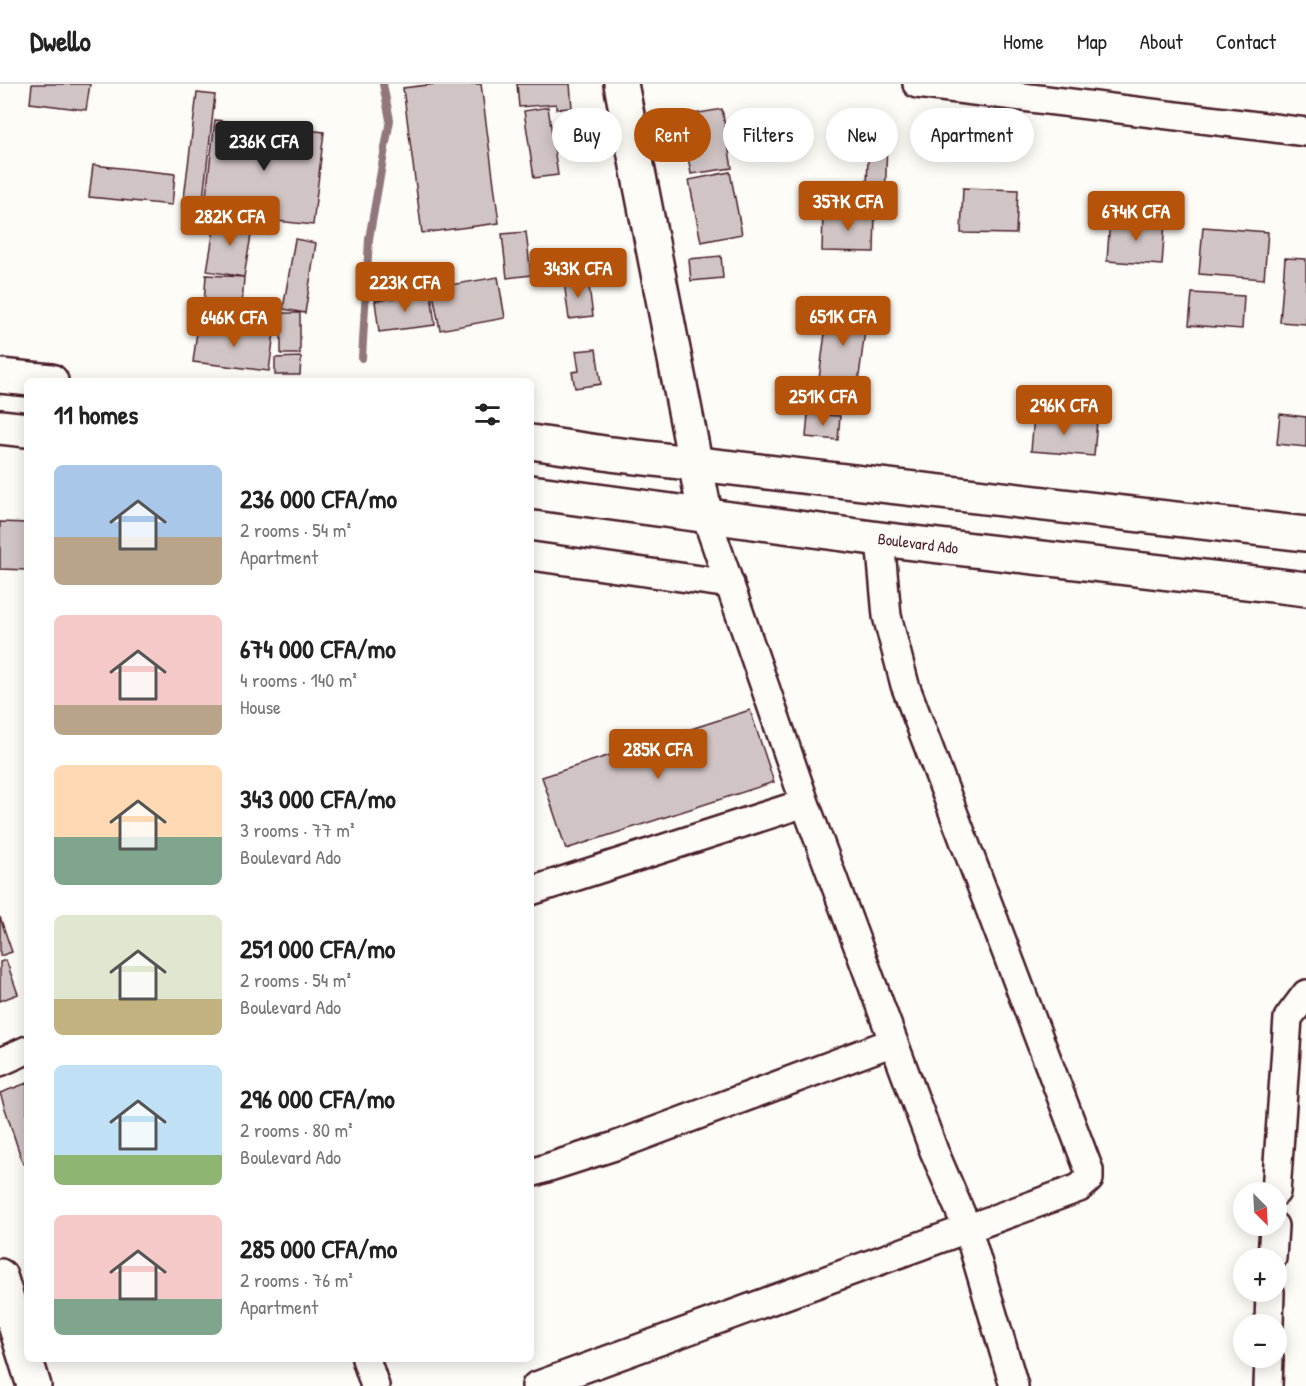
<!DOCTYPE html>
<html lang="en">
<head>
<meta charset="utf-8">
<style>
	body { margin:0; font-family:"Patrick Hand",sans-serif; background:#f2f2f2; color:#222; height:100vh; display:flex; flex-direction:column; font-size:22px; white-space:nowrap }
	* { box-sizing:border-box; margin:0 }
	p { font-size:20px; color:#767676 }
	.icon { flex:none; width:33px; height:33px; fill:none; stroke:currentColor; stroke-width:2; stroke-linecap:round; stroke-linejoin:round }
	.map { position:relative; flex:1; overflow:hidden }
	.panel { position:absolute; left:24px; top:294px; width:510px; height:984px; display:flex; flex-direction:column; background:#fff; border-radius:9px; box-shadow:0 3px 15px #0003 }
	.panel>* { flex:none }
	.hud { position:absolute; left:552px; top:24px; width:570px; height:54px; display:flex; gap:12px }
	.needle { width:39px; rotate:156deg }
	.buttons { position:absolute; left:1233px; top:1098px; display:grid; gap:12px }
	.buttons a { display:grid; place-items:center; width:54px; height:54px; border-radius:50%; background:#fff; box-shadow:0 3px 15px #0003; font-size:30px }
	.price { position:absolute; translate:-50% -51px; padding:0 14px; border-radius:6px; background:#b45309; color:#fff; font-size:20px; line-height:39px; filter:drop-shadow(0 2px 3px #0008) }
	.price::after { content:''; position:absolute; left:50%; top:36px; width:18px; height:14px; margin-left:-9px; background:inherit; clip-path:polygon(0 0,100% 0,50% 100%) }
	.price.current { background:#222; color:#fff }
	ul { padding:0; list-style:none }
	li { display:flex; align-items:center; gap:18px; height:150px; padding:0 30px }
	li span { display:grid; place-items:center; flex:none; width:168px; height:120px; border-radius:9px; color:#555 }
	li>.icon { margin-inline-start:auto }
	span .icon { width:72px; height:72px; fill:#fffc; stroke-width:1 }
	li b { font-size:26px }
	h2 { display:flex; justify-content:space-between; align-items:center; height:72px; padding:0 30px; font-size:26px }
	.chip { padding:0 21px; border-radius:27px; background:#fff; box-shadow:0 3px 15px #0003; font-size:21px; line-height:54px }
	.chip.current { background:#b45309; color:#fff }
	header { display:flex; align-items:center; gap:36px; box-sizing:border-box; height:84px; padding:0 30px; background:#fff; border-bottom:2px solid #e0e0e0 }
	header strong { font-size:28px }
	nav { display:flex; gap:33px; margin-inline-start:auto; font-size:21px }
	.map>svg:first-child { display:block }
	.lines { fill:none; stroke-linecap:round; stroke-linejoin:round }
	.stream { stroke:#91777b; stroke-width:8 }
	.building { fill:#d0c5c4; stroke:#4a1f2b; stroke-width:1.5 }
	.minor-casing { stroke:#4a1f2b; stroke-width:32 }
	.tertiary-casing { stroke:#4a1f2b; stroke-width:38 }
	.primary-casing { stroke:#4a1f2b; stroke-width:38 }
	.minor { stroke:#fdfcf7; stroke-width:27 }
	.tertiary { stroke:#fdfcf7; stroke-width:33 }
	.primary { stroke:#fdfcf7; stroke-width:33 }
	.labels { text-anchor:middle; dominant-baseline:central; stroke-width:6; stroke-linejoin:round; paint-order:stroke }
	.street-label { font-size:16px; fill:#4a1f2b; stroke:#fdfcf7 }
</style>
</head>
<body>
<header>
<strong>Dwello</strong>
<nav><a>Home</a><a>Map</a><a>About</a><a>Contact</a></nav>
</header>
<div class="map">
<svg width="1306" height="1302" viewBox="0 0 1306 1302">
	<rect width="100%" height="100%" fill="#fdfcf7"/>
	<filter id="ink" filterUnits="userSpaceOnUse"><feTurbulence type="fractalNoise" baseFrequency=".0167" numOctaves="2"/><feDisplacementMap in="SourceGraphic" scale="12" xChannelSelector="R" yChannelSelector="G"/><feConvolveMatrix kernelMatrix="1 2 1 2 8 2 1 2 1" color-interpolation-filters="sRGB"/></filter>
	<g filter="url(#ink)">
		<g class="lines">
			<path class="stream" d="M362,274L369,155L390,36L383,0"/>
		</g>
		<path class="building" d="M32,0H90L86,26L30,19Z
			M436,0H481L499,139L422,149L403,4Z
			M517,0H570L572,24L556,25V20L519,23Z
			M197,9L215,11L202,124L183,122Z
			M548,23L558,91L534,94L524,27Z
			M722,25L732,84L691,90L681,32Z
			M215,36L324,48L313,141L204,129Z
			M869,51H887L885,125L866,124Z
			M93,81L175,90L172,121L89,113Z
			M730,88L742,150L701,158L689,96Z
			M963,104L1018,106L1016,150L961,149Z
			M823,128L875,129L874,168L822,167Z
			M216,133L253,139L244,193L207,187Z
			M1110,134L1165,138L1162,181L1107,177Z
			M1203,143L1268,148L1264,195L1199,190Z
			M526,148L531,191L507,194L502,150Z
			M295,155L316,159L305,229L283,225Z
			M721,172L723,194L691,197L689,175Z
			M1285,174L1306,175V240L1280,238Z
			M206,191L244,193L242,222L204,220Z
			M498,193L505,234L440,246L432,204Z
			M588,195L593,232L569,235L564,198Z
			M431,209L435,241L379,248L375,217Z
			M1192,209L1244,212L1242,245L1189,241Z
			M828,226L867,231L858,300L819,295Z
			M281,229H300V270H281Z
			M198,240L274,249L269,287L193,278Z
			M596,265L601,300L575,304L572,288L579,287L576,267Z
			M301,273L300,291H275V274Z
			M808,330L840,332L838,356L806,353Z
			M1280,330L1306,333V363L1277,360Z
			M1034,332L1097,336L1094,372L1031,367Z
			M0,438L27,439V486L0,485Z
			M750,626L774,698L566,765L542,693Z
			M0,833L12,868L0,872Z
			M6,876L18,910L0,917V878Z
			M27,999V1078L23,1080L0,1009Z"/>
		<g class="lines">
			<defs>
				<path id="minor" d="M917,0L1306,48
					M705,429L805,719L934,1067L968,1146L1014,1302
					M531,472L730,500
					M531,807L805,719
					M0,978L27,966
					M531,1089L615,1062L893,958
					M1276,1108L1288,934L1306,910
					M1272,1174L1274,1142
					M1269,1240L1270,1208
					M366,1275L375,1302
					M536,1302L1079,1104L1089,1095V1086L905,601L887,532L880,455
					M1268,1302L1269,1274"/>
				<path id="tertiary" d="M621,0L705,429
					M0,1192L34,1302"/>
				<path id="primary" d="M0,292L51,297
					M0,343L27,346
					M531,358L611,370L1306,450
					M531,408L880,455L1306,505"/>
			</defs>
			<use href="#minor" class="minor-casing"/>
			<use href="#tertiary" class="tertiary-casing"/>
			<use href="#primary" class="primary-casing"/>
			<use href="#minor" class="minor"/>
			<use href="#tertiary" class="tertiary"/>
			<use href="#primary" class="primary"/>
		</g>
	</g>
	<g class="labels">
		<g class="street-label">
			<text transform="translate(918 459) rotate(7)">Boulevard Ado</text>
		</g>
	</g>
</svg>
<div class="buttons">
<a><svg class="needle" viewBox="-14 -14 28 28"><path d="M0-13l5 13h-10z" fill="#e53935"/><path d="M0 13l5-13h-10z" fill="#767676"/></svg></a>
<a>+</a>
<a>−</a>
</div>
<b class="price current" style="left:264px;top:88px">236K CFA</b>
<b class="price" style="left:848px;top:148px">357K CFA</b>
<b class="price" style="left:1136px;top:158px">674K CFA</b>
<b class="price" style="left:230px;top:163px">282K CFA</b>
<b class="price" style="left:578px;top:215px">343K CFA</b>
<b class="price" style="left:405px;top:229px">223K CFA</b>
<b class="price" style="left:843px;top:263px">651K CFA</b>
<b class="price" style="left:234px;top:264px">646K CFA</b>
<b class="price" style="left:823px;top:343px">251K CFA</b>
<b class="price" style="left:1064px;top:352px">296K CFA</b>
<b class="price" style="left:658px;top:696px">285K CFA</b>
<div class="hud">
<a class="chip">Buy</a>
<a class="chip current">Rent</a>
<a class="chip">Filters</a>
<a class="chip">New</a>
<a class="chip">Apartment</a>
</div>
<section class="panel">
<h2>11 homes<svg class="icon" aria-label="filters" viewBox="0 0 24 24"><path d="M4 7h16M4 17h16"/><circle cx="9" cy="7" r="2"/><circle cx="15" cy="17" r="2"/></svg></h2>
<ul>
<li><span style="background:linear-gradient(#a9c7e8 60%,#b9a48a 0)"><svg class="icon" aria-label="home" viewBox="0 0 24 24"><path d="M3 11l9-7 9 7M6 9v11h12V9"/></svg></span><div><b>236 000 CFA/mo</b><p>2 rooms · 54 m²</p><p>Apartment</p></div></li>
<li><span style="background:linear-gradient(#f6c9c9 75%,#b9a48a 0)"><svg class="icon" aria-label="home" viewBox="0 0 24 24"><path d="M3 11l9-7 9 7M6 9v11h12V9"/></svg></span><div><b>674 000 CFA/mo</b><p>4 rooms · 140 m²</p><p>House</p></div></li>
<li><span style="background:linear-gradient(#ffd9b3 60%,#7fa58c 0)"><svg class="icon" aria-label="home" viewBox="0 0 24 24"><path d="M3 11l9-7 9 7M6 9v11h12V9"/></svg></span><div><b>343 000 CFA/mo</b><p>3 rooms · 77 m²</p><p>Boulevard Ado</p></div></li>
<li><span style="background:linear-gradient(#dfe7d0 70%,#c2b280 0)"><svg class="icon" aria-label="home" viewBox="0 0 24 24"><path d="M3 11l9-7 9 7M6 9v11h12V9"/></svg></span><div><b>251 000 CFA/mo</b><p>2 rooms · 54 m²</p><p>Boulevard Ado</p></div></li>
<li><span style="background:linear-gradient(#bfe0f5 75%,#8fb573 0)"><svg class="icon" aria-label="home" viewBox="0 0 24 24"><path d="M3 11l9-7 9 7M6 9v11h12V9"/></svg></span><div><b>296 000 CFA/mo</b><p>2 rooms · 80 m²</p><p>Boulevard Ado</p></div></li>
<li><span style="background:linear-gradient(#f6c9c9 70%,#7fa58c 0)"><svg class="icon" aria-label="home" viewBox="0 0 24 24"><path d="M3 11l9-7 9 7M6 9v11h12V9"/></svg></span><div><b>285 000 CFA/mo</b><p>2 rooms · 76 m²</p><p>Apartment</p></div></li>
</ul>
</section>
</div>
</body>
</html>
